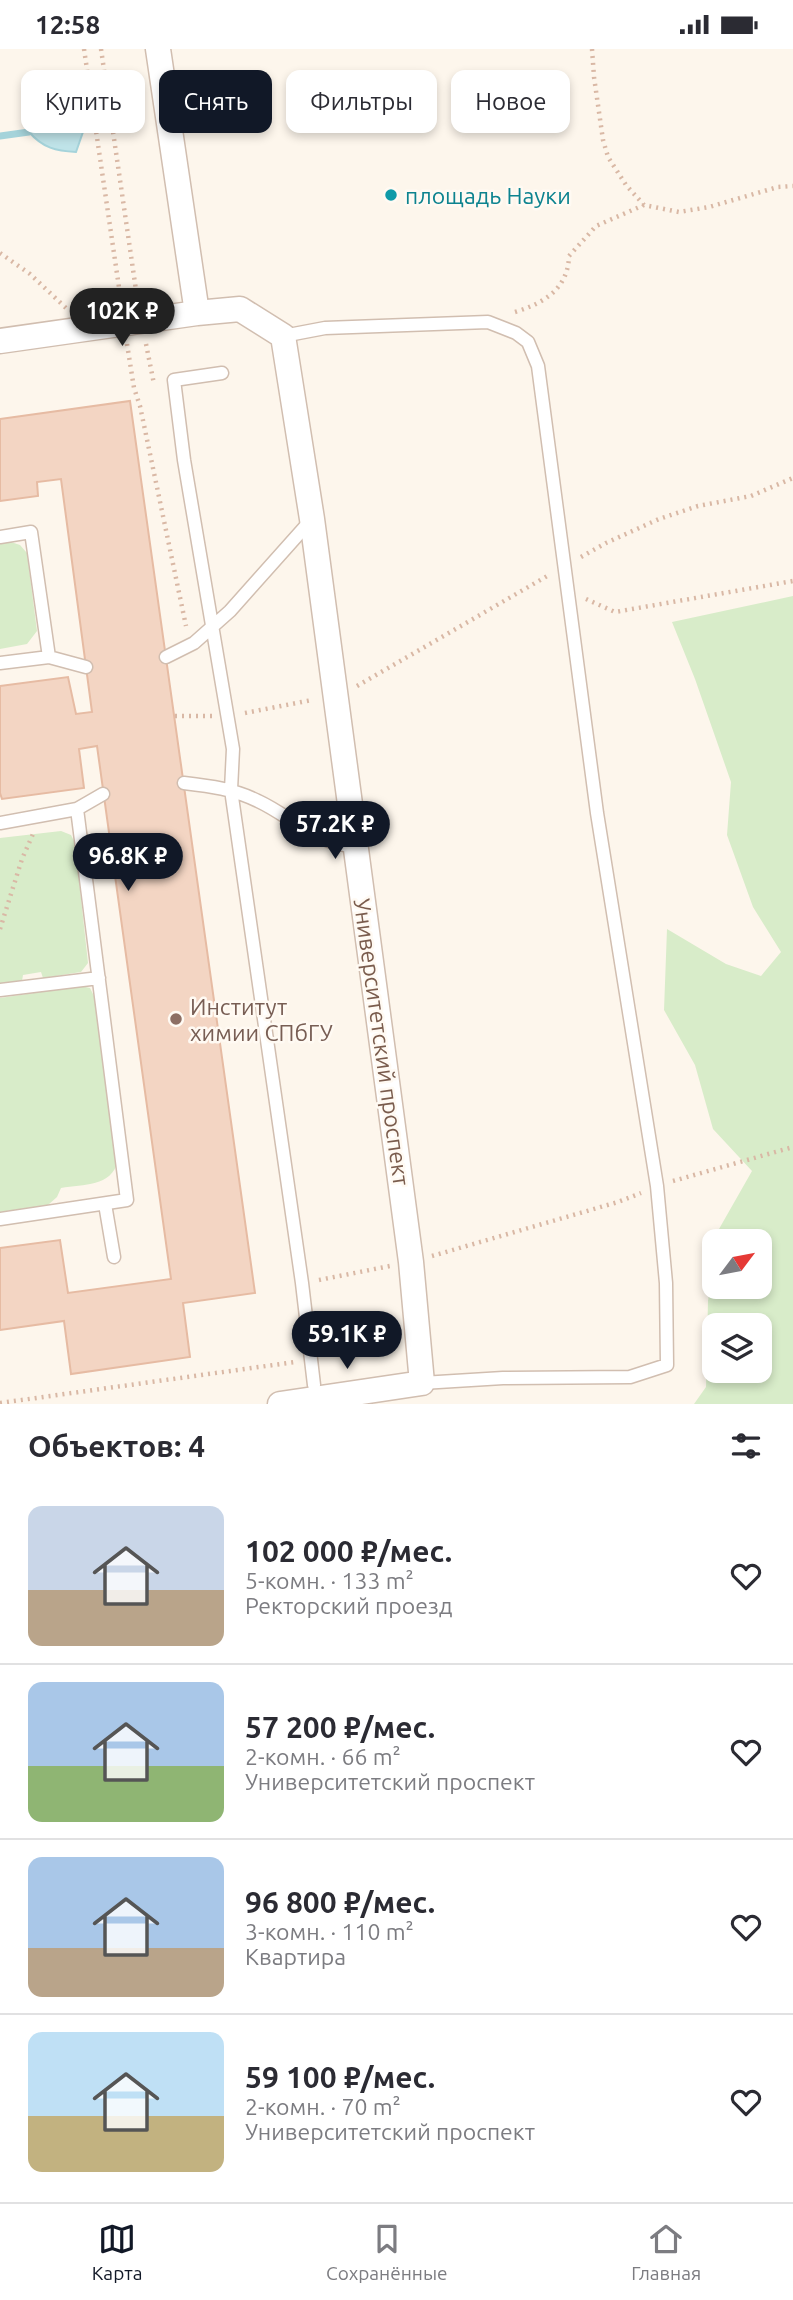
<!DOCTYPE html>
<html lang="ru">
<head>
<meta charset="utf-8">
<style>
	body { margin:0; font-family:Ubuntu,sans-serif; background:#f7f7f7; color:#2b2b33; height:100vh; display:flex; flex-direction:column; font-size:26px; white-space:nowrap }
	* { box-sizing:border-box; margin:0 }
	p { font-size:23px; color:#7c7c81 }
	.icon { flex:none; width:38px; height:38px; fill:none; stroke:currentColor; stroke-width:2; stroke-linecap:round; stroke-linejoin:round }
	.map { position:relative; height:1355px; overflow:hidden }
	.drawer { display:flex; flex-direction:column; background:#fff; flex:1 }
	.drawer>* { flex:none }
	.top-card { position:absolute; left:21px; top:21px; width:752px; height:63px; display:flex; gap:14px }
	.needle { width:46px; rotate:58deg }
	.buttons { position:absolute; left:702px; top:1180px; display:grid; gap:14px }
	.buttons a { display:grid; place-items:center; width:70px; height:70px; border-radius:14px; background:#fff; box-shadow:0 4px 10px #0003; font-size:35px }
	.price { position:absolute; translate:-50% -60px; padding:0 16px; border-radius:24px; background:#111827; color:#fff; font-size:23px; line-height:46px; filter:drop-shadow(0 2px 4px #0008) }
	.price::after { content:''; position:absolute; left:50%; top:42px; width:21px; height:16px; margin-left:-10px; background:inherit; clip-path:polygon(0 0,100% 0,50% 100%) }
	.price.active { background:#222; color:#fff }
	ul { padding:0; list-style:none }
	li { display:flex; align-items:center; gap:21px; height:175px; padding:0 28px }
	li+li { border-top:2px solid #e1e1e2 }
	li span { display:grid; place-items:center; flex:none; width:196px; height:140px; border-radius:14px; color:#555 }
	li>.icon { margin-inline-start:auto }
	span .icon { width:84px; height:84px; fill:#fffc; stroke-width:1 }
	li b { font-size:30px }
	h2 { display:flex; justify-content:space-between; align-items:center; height:84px; padding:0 28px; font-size:30px }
	.chip { padding:0 24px; border-radius:14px; background:#fff; box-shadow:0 4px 10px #0003; font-size:24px; line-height:63px }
	.chip.active { background:#111827; color:#fff }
	.status { display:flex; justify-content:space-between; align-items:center; height:49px; padding:0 35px; background:#fff; direction:ltr }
	.status svg { height:19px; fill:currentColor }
	.menu { display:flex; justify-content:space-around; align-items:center; height:98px; border-top:2px solid #e1e1e2; background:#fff; font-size:19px; color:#7c7c81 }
	.menu a { display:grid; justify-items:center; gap:4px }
	.menu .active { color:#111827 }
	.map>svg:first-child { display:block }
	.green { fill:#d8ecc9; fill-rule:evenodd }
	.water { fill:#bfe3e8; stroke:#a5d3da; stroke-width:2 }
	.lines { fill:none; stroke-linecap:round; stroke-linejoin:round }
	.stream { stroke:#a5d3da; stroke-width:7 }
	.building { fill:#f3d5c3; stroke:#e6bba3; stroke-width:2 }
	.service-casing { stroke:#d1beb0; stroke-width:15 }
	.minor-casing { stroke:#d1beb0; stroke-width:27 }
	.path { stroke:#d9b8a5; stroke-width:4.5; stroke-dasharray:2 5; stroke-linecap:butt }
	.service { stroke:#fff; stroke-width:12 }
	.minor { stroke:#fff; stroke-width:24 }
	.culture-dot { fill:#0f9aa8; stroke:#fffaf3; stroke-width:2.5 }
	.education-dot { fill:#8d6e63; stroke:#fffaf3; stroke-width:2.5 }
	.labels { text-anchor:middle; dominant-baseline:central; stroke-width:5; stroke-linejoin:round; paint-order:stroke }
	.culture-label { font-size:23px; fill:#0d838f; stroke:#fffaf3; text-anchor:start }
	.education-label { font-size:23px; fill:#785e54; stroke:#fffaf3; text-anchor:start }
	.street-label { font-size:23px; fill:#7a5c4d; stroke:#fffaf3 }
</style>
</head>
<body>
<div class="status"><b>12:58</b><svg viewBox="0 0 49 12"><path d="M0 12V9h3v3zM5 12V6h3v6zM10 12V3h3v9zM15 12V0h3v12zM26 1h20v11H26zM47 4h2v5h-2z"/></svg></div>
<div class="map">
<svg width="793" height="1355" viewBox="0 0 793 1355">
	<rect width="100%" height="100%" fill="#fdf6ec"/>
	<path class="green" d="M11,493L20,496L27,504L37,582L27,595L0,600V495Z
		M793,547V1355H694L706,1338L708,1252L714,1214V1237H760V1192H717L719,1180L752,1122L713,1080L695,1016L664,961L667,880L726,915L761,927L781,903L753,858L727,786L731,733L695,630L672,573ZM714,1276H760V1321H714Z
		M61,782L71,786L75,794L88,914L81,923L43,929L41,923L23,926L22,932L0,935V789Z
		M81,937L90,939L95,949L118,1112C111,1138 84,1135 61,1139L57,1148L48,1156L0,1163V949Z"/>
	<path class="water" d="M56,47L70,51L84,80L76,103C56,102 43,99 29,83L45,71Z"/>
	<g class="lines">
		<path class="stream" d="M0,87L29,83"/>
	</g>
	<path class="building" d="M130,352L255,1244L183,1254L190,1308L71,1325L64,1272L0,1281V1199L60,1191L68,1244L171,1230L97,697L79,700L84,739L2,750L0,744V637L68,628L76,665L92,663L61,430L37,433L38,447L0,452V370Z"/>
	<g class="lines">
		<defs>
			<path id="service" d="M283,287L325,279L488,273L516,284L528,293L538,317L597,764L657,1137L666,1234L667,1316L630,1328L503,1329L422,1334
				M222,324L174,331L184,411L233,700L231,741L302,1234L314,1336
				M0,488L31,483L49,608
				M166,608L194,594L230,562L312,470
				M0,614L49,608L86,618
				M184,734C210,737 234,740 258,752C291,767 317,797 356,797
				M0,774L77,760
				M0,941L99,929
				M105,1155L114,1208
				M0,1170L127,1151L77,760L103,745"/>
			<path id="minor" d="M158,0L197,264
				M0,292L197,264L240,260L283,287L312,470L411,1213L422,1334L280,1355"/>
		</defs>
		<use href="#service" class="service-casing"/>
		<use href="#minor" class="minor-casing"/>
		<path class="path" d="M84,0L121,252
			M101,0L137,248
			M592,0L594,28L603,91L608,108L626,136L644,156L679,163L709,158L778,138L793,137
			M0,204L30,225L66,259
			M515,263C544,254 568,240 569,207L596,177L644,156
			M127,295L134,339L140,357L186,577
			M146,295L154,335
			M581,508L606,494L659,470L698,457L751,447L793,429
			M586,550L615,563L793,532
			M357,637L549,526
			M245,664L312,651
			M175,667H212
			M0,880L22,810L33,785
			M673,1132L793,1098
			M432,1207L618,1153L641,1144
			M319,1231L390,1217
			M0,1354L295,1313"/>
		<use href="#service" class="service"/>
		<use href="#minor" class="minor"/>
	</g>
	<circle class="culture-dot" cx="391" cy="146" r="7"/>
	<circle class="education-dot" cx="176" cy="970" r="7"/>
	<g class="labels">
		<g class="culture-label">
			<text x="405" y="146">площадь Науки</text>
		</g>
		<g class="education-label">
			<text x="190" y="957">Институт<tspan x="190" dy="26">химии СПбГУ</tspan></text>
		</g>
		<g class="street-label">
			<text transform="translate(382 993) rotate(82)">Университетский проспект</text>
		</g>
	</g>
</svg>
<div class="buttons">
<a><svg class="needle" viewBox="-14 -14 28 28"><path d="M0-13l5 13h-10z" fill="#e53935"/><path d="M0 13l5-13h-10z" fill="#7c7c81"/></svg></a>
<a><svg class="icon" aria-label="layers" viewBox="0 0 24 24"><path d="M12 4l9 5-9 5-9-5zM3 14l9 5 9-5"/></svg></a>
</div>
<b class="price active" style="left:122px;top:299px">102K ₽</b>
<b class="price" style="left:335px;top:812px">57.2K ₽</b>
<b class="price" style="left:128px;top:844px">96.8K ₽</b>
<b class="price" style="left:347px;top:1322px">59.1K ₽</b>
<div class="top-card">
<a class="chip">Купить</a>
<a class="chip active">Снять</a>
<a class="chip">Фильтры</a>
<a class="chip">Новое</a>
</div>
</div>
<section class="drawer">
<h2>Объектов: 4<svg class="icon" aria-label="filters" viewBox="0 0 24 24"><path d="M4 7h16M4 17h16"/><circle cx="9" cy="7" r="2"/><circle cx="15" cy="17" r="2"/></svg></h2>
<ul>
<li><span style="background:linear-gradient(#c9d6e8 60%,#b9a48a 0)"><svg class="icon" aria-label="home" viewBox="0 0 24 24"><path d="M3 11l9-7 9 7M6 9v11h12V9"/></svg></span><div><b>102 000 ₽/мес.</b><p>5-комн. · 133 m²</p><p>Ректорский проезд</p></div><svg class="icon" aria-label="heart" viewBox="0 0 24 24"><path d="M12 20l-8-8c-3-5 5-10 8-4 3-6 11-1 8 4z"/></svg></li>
<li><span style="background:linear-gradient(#a9c7e8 60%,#8fb573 0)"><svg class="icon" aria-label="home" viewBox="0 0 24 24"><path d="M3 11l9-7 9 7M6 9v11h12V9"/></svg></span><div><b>57 200 ₽/мес.</b><p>2-комн. · 66 m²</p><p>Университетский проспект</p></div><svg class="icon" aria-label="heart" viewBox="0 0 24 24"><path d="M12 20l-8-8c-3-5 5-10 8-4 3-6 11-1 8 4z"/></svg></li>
<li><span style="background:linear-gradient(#a9c7e8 65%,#b9a48a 0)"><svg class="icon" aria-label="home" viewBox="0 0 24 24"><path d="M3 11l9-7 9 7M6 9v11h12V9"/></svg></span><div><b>96 800 ₽/мес.</b><p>3-комн. · 110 m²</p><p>Квартира</p></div><svg class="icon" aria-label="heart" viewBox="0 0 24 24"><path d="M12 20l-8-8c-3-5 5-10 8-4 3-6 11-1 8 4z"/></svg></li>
<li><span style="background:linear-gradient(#bfe0f5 60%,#c2b280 0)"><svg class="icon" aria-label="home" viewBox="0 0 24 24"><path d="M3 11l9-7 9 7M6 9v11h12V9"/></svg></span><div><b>59 100 ₽/мес.</b><p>2-комн. · 70 m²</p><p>Университетский проспект</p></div><svg class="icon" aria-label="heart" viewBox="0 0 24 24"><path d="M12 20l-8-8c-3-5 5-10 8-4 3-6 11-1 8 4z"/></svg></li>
</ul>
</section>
<nav class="menu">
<a class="active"><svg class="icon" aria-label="map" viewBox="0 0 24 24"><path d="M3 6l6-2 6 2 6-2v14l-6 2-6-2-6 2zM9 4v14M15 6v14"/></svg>Карта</a>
<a><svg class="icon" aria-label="saved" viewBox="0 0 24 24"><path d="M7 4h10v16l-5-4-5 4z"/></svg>Сохранённые</a>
<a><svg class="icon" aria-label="home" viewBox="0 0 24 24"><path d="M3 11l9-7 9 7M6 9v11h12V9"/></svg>Главная</a>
</nav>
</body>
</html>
